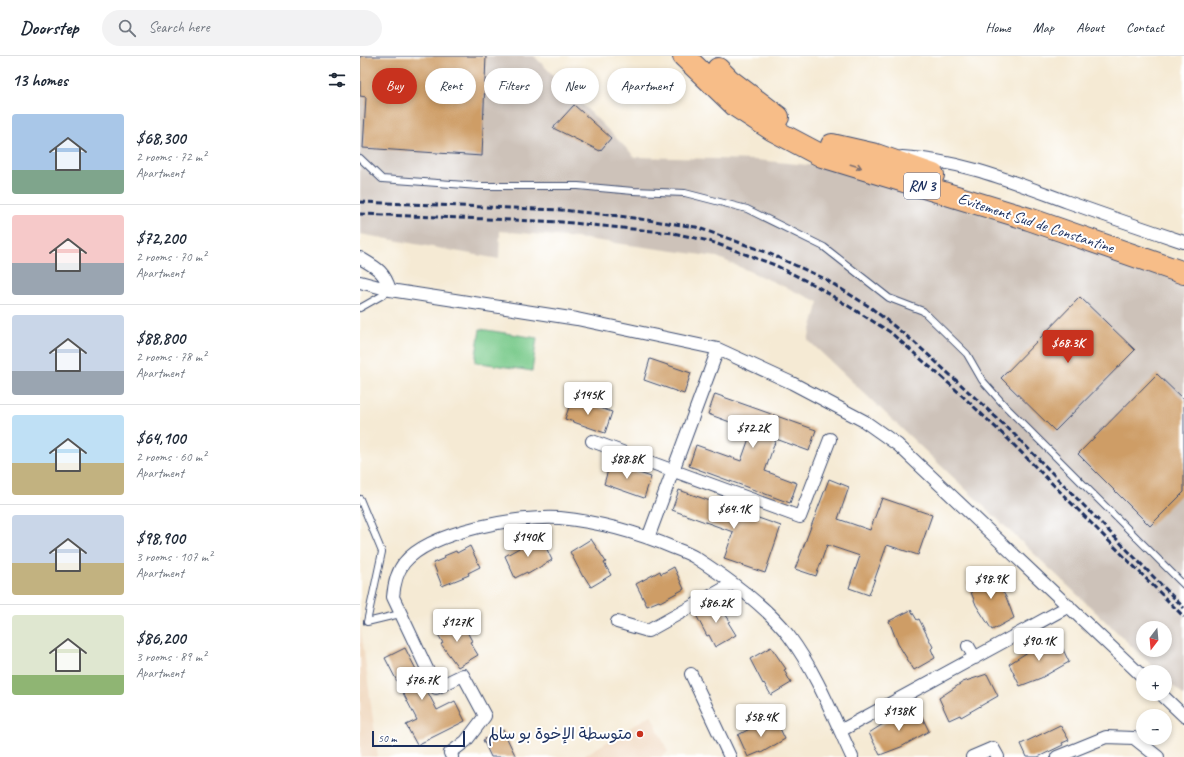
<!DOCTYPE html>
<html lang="en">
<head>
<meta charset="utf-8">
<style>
	body { margin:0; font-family:Caveat,"Playpen Sans Arabic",sans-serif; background:#f2f2f3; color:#1f2937; height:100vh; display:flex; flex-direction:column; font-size:15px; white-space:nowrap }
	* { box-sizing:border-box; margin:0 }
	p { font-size:13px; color:#747a83 }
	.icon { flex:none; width:22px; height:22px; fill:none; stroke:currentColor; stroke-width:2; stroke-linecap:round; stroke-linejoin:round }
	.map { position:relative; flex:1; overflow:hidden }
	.panel { display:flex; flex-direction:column; background:#fff; width:360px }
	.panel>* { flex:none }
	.top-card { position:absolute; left:12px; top:12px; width:380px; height:36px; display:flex; gap:8px }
	.needle { width:26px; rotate:196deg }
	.fabs { position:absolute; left:776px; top:565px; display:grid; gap:8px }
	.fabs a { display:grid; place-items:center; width:36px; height:36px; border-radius:50%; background:#fff; box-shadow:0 2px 6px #0003; font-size:20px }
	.scale { position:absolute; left:12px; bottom:10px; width:93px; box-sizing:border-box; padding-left:4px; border:2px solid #1b2f5e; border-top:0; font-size:11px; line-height:14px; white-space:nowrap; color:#1b2f5e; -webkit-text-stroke:3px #fff; paint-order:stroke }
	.price { position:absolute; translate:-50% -34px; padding:0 9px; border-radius:4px; background:#fff; color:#222; font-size:13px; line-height:26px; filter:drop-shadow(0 1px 2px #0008) }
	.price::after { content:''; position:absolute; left:50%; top:24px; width:12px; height:9px; margin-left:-6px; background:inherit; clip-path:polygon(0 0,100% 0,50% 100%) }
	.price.selected { background:#c8321e; color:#fff }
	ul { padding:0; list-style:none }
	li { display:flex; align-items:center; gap:12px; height:100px; padding:0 12px }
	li+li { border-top:1px solid #e0e1e3 }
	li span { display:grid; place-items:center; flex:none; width:112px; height:80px; border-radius:4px; color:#555 }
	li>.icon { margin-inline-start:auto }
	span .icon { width:48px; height:48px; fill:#fffc; stroke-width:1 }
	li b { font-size:17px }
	h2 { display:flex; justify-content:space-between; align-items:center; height:48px; padding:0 12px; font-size:17px }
	.chip { padding:0 14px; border-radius:18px; background:#fff; box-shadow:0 2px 6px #0003; font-size:14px; line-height:36px }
	.chip.selected { background:#c8321e; color:#fff }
	header { display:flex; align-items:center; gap:24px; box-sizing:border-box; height:56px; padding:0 20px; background:#fff; border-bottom:1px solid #e0e1e3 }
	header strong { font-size:19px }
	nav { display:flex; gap:22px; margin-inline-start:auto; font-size:14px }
	.search { width:280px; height:36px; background:#f2f2f3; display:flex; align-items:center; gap:10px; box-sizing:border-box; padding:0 14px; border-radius:22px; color:#747a83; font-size:15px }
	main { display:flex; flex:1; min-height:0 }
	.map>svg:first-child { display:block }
	.built { fill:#efd6bb }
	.railway { fill:#cdc2b9; fill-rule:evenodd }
	.garden { fill:#79ca8b; stroke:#4a7c74 }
	.building { fill:#ce9d66 }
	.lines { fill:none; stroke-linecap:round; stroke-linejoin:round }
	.lane-casing { stroke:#3c4b70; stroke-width:8 }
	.street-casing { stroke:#3c4b70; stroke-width:14 }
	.highway-casing { stroke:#3c4b70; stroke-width:24 }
	.lane { stroke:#fff; stroke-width:6 }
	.street { stroke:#fff; stroke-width:12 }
	.highway { stroke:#f7bd88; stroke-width:22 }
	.rail { stroke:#1b2f5e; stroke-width:3; stroke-dasharray:6 3; stroke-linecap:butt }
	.oneway { stroke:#7e6f71 }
	.poi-dot { fill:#c8321e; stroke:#fff; stroke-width:1.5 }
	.labels { text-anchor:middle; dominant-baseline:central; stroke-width:4; stroke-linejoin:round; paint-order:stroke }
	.shield { fill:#fff; stroke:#5f6d8e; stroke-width:1 }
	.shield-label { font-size:15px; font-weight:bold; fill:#1b2f5e }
	.street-label { font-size:16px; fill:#1b2f5e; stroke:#fff }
	.poi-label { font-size:16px; fill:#1b2f5e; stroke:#fff; text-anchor:end }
</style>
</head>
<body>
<header>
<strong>Doorstep</strong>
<div class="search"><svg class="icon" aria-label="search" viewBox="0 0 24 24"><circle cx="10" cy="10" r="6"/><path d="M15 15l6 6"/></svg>Search here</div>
<nav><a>Home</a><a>Map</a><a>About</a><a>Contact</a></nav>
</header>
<main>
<section class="panel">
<h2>13 homes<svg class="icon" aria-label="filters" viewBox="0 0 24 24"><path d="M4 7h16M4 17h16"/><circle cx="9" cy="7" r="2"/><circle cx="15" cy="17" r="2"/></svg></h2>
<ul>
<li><span style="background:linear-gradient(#a9c7e8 70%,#7fa58c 0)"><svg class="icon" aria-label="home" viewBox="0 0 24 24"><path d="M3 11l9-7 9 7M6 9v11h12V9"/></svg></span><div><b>$68,300</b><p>2 rooms · 72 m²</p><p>Apartment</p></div></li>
<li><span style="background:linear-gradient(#f6c9c9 60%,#9aa5b1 0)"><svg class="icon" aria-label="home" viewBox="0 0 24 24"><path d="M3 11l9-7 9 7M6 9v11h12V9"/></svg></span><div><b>$72,200</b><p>2 rooms · 70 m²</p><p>Apartment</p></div></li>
<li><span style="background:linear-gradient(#c9d6e8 70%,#9aa5b1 0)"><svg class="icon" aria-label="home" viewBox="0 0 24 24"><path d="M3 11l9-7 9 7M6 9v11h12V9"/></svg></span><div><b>$88,800</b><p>2 rooms · 78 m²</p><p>Apartment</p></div></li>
<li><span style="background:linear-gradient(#bfe0f5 60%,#c2b280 0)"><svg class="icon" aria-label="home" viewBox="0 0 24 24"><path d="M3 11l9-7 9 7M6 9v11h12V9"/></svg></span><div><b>$64,100</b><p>2 rooms · 60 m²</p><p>Apartment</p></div></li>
<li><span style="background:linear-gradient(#c9d6e8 60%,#c2b280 0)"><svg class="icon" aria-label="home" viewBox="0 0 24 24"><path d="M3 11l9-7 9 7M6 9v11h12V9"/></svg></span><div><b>$98,900</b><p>3 rooms · 107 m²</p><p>Apartment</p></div></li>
<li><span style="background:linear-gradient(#dfe7d0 75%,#8fb573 0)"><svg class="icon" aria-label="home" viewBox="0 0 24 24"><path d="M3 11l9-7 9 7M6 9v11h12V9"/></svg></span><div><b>$86,200</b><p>3 rooms · 89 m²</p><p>Apartment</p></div></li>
</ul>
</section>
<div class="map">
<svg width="824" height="701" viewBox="0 0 824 701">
	<rect width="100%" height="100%" fill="#fff"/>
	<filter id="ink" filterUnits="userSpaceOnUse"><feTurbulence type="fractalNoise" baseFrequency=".025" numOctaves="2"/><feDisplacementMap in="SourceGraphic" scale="8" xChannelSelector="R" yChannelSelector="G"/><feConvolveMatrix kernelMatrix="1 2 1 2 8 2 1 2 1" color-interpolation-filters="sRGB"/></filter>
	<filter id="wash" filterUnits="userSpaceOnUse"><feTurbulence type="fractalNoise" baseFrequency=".012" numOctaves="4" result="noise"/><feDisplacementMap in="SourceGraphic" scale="16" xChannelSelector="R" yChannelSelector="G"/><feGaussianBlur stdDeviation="0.9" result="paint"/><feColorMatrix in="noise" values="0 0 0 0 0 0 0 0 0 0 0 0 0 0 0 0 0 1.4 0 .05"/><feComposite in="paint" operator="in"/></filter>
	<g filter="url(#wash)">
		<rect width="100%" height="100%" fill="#f5ead4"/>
		<path class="built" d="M0,569L3,588L18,701H0Z
			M291,659L308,696L301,701H222Z"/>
		<path class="railway" d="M0,0H174L275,101L396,104L479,112L824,224V640L805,622V616H799L448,284L459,246L357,201L226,183L140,175L139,203L0,178ZM783,572H805V594H783Z"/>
		<path class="garden" d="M120,273L177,282L172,315L115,306Z"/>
		<g id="blocks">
			<path class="building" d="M0,0H126L122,100L3,92L6,41L0,40Z
				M214,49L251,82L240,95L193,72Z
				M720,241L775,294L695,375L641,322Z
				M290,303L331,317L324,338L284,324Z
				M797,318L824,344V436L790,470L718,398Z
				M355,338L456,374L449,395L416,383L405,415L437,427L430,447L329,410L336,389L381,405L392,374L348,358Z
				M212,342L252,356L245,377L205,363Z
				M250,407L291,421L284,442L244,428Z
				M469,423L489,431L478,463L510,474L522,442L572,459L558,499L527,489L509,539L489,532L500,500L467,489L456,520L435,513Z
				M319,434L421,470L405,517L364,503L373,476L312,454Z
				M182,483L192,504L168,518L167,516L155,522L145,500L168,487L169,489Z
				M231,483L246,506L244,507L251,519L231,531L224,520L223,521L210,496Z
				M110,490L120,511L108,517L109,519L82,530L73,507L85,502L84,500L96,495L97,497Z
				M314,511L324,533L300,546L299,545L287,550L276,528L300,515L301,518Z
				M629,514L646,541L654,562L632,574L616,549L607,526Z
				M356,545L370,565L368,566L376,579L355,591L349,579L347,580L335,557Z
				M551,554L557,564L559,563L573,591L571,593L575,602L554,614L538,588L529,565Z
				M97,563L104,575L106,574L112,585L110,586L118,599L98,611L81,588L83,587L76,575Z
				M698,583L709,606L681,622L660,630L649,608L674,592Z
				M411,591L426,613L424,614L431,627L411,639L404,627L403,628L390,603Z
				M45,592L77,654L95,645L105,665L57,689L46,669L57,664L25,602Z
				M627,618L638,640L601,661L600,659L589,664L579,642L603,626Z
				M558,653L569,675L541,691L520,699L509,677L534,661Z
				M415,662L425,683L401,697L400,696L388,701L378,679L401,667L402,669Z
				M700,669L709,684L702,687L703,689L678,701H667L661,688Z
				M143,674L156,701H131L123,684Z"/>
		</g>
	</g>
	<g filter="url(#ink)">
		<use href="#blocks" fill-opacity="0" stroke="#3c4b70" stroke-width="1"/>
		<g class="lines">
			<defs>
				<path id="lane" d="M0,102L22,123L119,130H218L273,135L325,137L387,153L464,191L529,242L563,255L607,298L622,324L645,350L824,529
					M0,252L30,235
					M0,443L22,496L7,566L40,558"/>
				<path id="street" d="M542,101C601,104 653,126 708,146C747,160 785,173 824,186
					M0,202C17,212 24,215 30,234
					M0,226L30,234L217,263L358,293L432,327L504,365L538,389L783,621
					M232,385L440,461L470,383
					M288,482L358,293
					M257,566L288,575L372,528
					M608,590L615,602
					M331,618L370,701
					M801,638L824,660
					M480,675L709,550
					M92,701L90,697L106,685L125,660L103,619L76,632L33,541C34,529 36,517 44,507C70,475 161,459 200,462C239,466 279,477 314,492C322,495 330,498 336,502C367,522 407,551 429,580C456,616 473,660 492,701
					M612,701L633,692L638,701
					M697,701L746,681L774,682L798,701"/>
				<path id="highway" d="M324,0L376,50L413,74L462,100L669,163L824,217
					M358,13L369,24L418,61
					M472,89L516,99L573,119"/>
			</defs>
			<use href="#lane" class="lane-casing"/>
			<use href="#street" class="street-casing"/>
			<use href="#highway" class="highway-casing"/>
			<use href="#lane" class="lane"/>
			<use href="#street" class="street"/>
			<use href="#highway" class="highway"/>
			<path class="rail" d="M0,146L201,154L259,160L336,171L406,196L465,223L510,251L554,286L598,326L653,377L824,552
				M0,158L202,166L313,177L349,185L415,209L458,231L530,276L594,332L649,384L824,561"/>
		</g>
		<defs><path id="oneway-shaft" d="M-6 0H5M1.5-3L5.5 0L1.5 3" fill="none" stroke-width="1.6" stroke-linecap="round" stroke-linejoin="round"/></defs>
		<use class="oneway" href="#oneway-shaft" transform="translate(496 110) rotate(17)"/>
	</g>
	<circle class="poi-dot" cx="280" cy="678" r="4"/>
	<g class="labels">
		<rect class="shield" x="544" y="117" width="36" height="26" rx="3"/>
		<g class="shield-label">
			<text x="562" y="130">RN 3</text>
		</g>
		<g class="street-label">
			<text transform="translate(676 167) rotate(18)">Evitement Sud de Constantine</text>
		</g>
		<g class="poi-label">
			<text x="272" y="678">متوسطة الإخوة بو سالم</text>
		</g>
	</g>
</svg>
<div class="fabs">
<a><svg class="needle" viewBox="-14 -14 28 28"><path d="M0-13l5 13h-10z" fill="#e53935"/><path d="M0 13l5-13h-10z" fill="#747a83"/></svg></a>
<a>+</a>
<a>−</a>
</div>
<div class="scale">50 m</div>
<b class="price selected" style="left:708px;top:308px">$68.3K</b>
<b class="price" style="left:228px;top:360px">$145K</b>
<b class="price" style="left:393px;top:393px">$72.2K</b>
<b class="price" style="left:267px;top:424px">$88.8K</b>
<b class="price" style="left:374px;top:474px">$64.1K</b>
<b class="price" style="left:168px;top:502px">$140K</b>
<b class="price" style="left:631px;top:544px">$98.9K</b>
<b class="price" style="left:356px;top:568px">$86.2K</b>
<b class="price" style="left:97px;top:587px">$127K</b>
<b class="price" style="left:679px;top:606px">$90.1K</b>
<b class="price" style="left:62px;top:645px">$76.7K</b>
<b class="price" style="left:539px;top:676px">$138K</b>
<b class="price" style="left:401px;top:682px">$58.4K</b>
<div class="top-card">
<a class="chip selected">Buy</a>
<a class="chip">Rent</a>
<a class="chip">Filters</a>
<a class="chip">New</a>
<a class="chip">Apartment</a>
</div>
</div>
</main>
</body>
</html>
